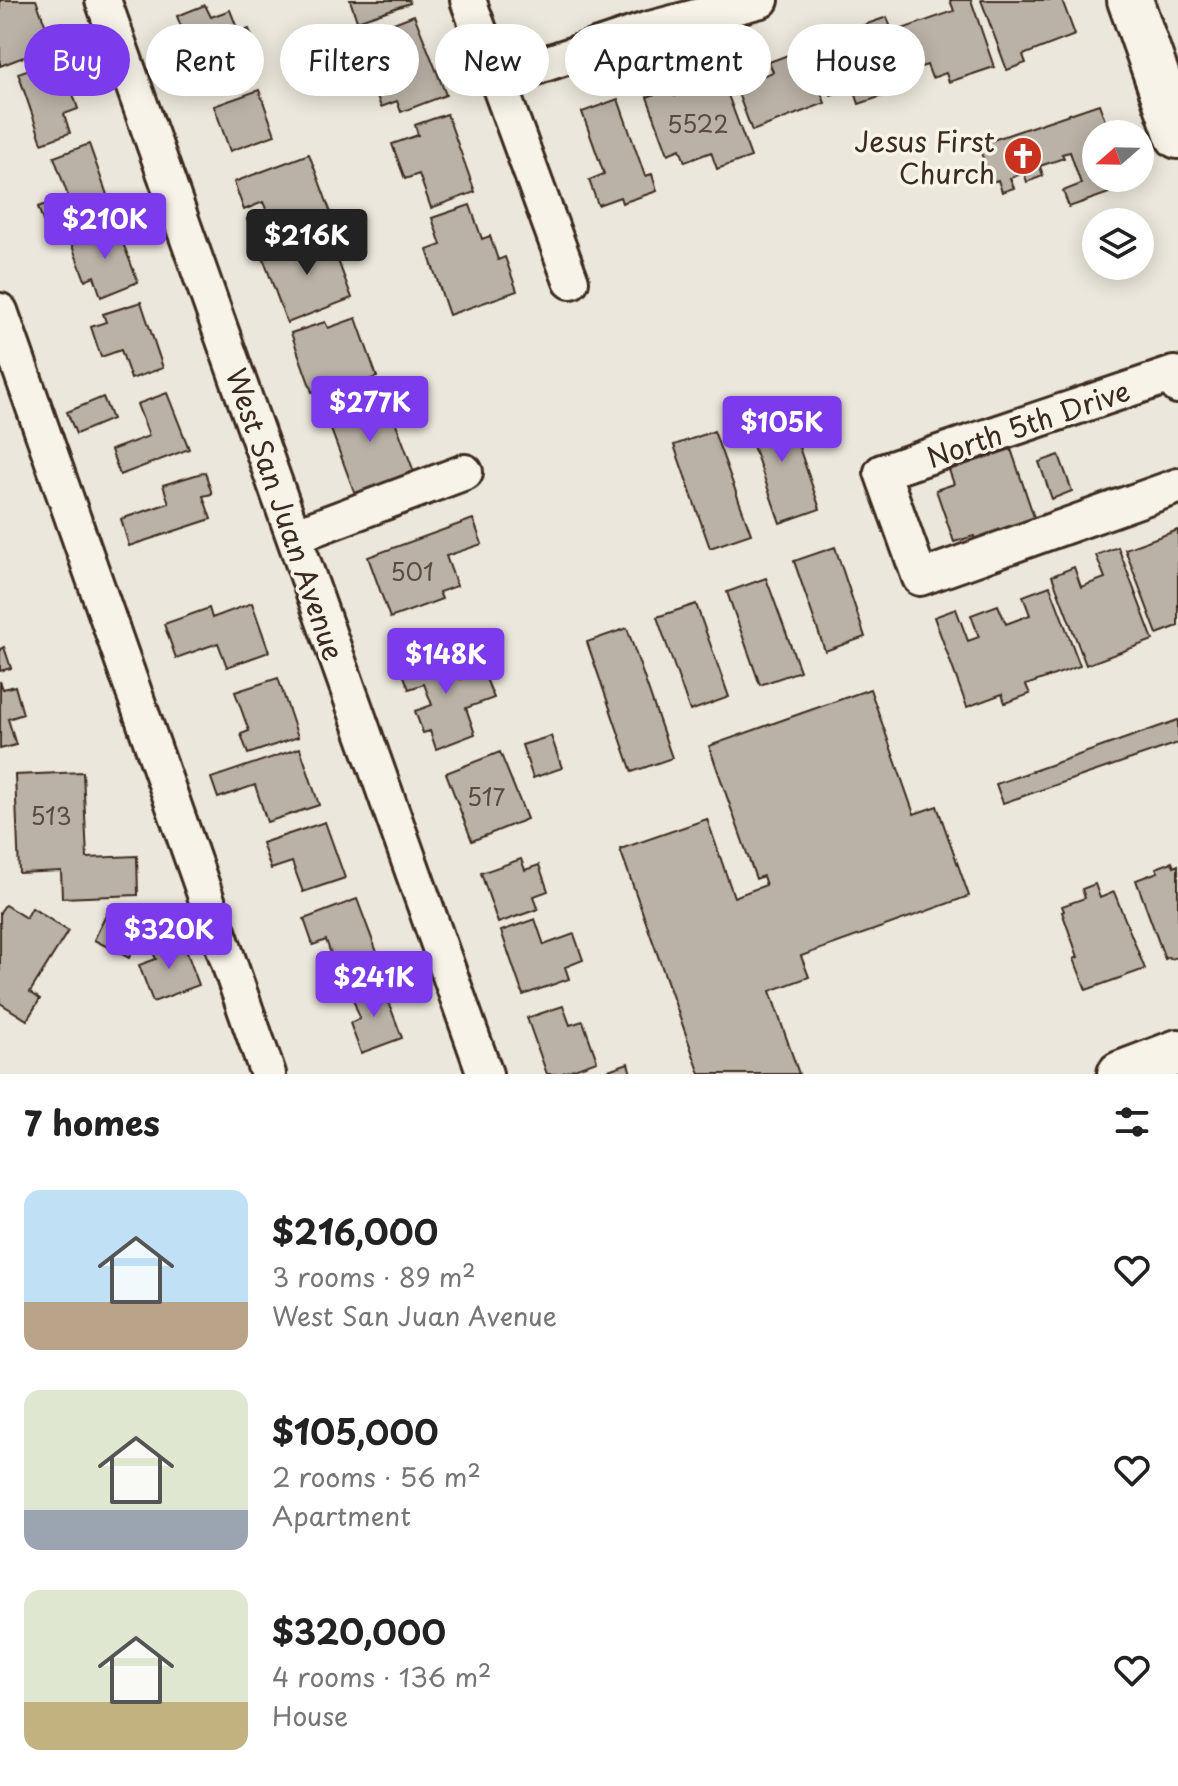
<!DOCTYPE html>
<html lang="en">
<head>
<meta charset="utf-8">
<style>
	body { margin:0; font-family:"Playpen Sans",sans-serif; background:#f6f6f6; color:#222; height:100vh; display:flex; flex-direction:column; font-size:30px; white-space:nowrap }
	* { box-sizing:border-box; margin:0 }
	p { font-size:26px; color:#767676 }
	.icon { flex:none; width:44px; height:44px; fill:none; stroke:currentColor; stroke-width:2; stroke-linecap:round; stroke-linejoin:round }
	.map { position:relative; height:1074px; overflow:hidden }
	.drawer { display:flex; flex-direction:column; background:#fff; flex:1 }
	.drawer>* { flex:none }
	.top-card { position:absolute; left:24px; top:24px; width:1130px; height:72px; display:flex; gap:16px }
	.needle { width:52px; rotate:250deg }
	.tools { position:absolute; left:1082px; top:120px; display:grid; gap:16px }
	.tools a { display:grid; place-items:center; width:72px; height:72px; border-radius:50%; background:#fff; box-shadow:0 4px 20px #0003; font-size:40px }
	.price { position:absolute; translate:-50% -68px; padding:0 18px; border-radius:8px; background:#7c3aed; color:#fff; font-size:26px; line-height:52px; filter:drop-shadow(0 2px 4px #0008) }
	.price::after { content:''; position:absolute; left:50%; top:48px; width:24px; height:18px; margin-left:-12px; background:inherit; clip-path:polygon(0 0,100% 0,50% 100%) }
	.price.active { background:#222; color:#fff }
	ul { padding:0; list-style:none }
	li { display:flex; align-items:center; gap:24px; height:200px; padding:0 24px }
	li span { display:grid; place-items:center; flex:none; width:224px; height:160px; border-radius:16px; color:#555 }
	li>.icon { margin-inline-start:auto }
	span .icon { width:96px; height:96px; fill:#fffc; stroke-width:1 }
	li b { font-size:34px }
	h2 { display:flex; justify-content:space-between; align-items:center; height:96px; padding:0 24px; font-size:34px }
	.pill { padding:0 28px; border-radius:36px; background:#fff; box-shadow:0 4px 20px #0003; font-size:28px; line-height:72px }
	.pill.active { background:#7c3aed; color:#fff }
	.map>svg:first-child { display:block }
	.building { fill:#bab2a7; stroke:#3b2a1e; stroke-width:2 }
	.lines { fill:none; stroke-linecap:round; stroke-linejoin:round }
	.minor-casing { stroke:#3b2a1e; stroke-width:40 }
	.major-casing { stroke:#3b2a1e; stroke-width:50 }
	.minor { stroke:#f7f3e8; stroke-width:34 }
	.major { stroke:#f7f3e8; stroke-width:44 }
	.labels { text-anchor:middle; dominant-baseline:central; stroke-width:7; stroke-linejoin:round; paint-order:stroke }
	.number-label { font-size:24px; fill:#5b4c40 }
	.poi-label { font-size:28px; fill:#3b2a1e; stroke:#f7f3e8; text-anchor:end }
	.street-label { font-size:28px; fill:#3b2a1e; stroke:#f7f3e8 }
</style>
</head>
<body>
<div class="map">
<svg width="1178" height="1074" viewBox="0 0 1178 1074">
	<rect width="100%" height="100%" fill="#ece7dc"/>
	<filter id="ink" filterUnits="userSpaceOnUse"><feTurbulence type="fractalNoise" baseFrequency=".0125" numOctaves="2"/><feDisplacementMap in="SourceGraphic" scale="16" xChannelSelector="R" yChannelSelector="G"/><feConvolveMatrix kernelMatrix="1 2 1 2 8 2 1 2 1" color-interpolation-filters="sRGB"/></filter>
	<g filter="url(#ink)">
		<path class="building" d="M0,0H36L53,46L0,66Z
			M350,0H409L410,3L357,21Z
			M950,0H971L994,67L949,82L946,73L932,78L927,65L915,69L902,29L954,11Z
			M981,0H1062L1075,35L1023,55L1026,63L1007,70Z
			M205,5L211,17L230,10L239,33L249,29L258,51L199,74L177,16Z
			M414,15L446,95L401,112L397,101L381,107L372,83L386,78L378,59L388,55L378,29Z
			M887,17L912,86L859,104L853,86L831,95L816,53L845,42L841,33Z
			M804,49L825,103L752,131L729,69L751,60L757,78L773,72L769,62Z
			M61,58L78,109L64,114L70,133L42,143L18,73Z
			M722,79L751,157L717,169L711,152L685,162L680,149L668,154L647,97L672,88L675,96Z
			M259,90L275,135L230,151L214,106Z
			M618,99L645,176L652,174L657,191L622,203L620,197L598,205L589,180L604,174L582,112Z
			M1099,104L1110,134H1096V178H1126L1129,186L1069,207L1063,191L1081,184L1070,152L1062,154L1064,158L1040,166L1043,176L1027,182L1024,173L1010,178L1014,188L1002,192L998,180L992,182L978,145Z
			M447,114L475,192L431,208L419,174L405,179L392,144L418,135L415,125Z
			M89,144L112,209L47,232L38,207L68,196L54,157Z
			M309,154L334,221L259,249L247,219L267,211L263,202L244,210L234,182Z
			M470,205L482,239L490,236L498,260L505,257L517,291L449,315L427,250L441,245L432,218Z
			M116,225L138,282L101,297L94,276L85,280L71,243Z
			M327,231L352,298L287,323L262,255Z
			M141,302L163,368L131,379L121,350L101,357L91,327L106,322L103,314Z
			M356,318L377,377L343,389L340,382L312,392L291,333L325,322L328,328Z
			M167,393L189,449L120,475L111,450L149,436L137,404Z
			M385,394L414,472L355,494L326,416Z
			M103,397L112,419L76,434L67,412Z
			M785,406L820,509L780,523L744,420Z
			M714,431L751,534L710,548L674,445Z
			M1011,449L1038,529L978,549L974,536L954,542L936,490L954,484L949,470Z
			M1059,455L1072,491L1052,499L1039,462Z
			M205,472L212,494L203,496L211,519L129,546L121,519L169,503L163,485Z
			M473,519L482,544L446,556L457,586L439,592L442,599L390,618L368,557Z
			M1178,530V626L1157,634L1125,549Z
			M835,547L865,637L825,651L794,561Z
			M1118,547L1153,640L1086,665L1052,576L1074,567L1081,587L1105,578L1096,555Z
			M766,578L800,671L760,685L727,592Z
			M1050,586L1080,666L1026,685L1030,694L1005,703L1002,694L967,707L934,617L956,609L968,641L979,637L971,615L998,605L1006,624L1030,615L1023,596Z
			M252,603L269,652L227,667L218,643L176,658L164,624L209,608L212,618Z
			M696,604L729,697L690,711L657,617Z
			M627,628L672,758L632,772L587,642Z
			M4,647L11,668L0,671V649Z
			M449,648L461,679L483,671L494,698L466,708L475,734L436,749L430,731L423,733L415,711L432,705L424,684L409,689L400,666Z
			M278,678L298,737L248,754L241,734L249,731L235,692Z
			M0,681L3,689L15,686L23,714L8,719L16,745L0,749Z
			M870,689L914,814L937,806L969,896L801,956L809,977L770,991L799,1074H700L620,849L707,819L734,897L766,885L763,876L756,879L709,746Z
			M1178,720V743L1003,803L996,784Z
			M551,736L562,768L533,778L522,745Z
			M300,748L319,805L267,822L255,785L218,798L211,778Z
			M500,752L527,819L472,841L446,773Z
			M83,772L87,858L137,856L138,895L62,898L61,871L19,873L15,775Z
			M325,822L345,878L303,892L292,862L271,869L262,843Z
			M521,859L525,870L539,865L548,891L534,896L538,909L498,923L481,873Z
			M1172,862L1174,867L1178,865V957L1170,959L1169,957L1165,959L1136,880L1158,872L1156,868Z
			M1095,884L1100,898L1114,892L1145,969L1086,990L1074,959L1078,957L1062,912L1064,911L1062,906L1085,898L1082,889Z
			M357,899L381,963L340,979L326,940L313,945L304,919Z
			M5,905L26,918L32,908L68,931L30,992L40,999L27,1020L0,1003V912Z
			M107,913L143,931L129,958L94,940Z
			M535,919L544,945L574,934L583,960L565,967L569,979L523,995L501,931Z
			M182,939L199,985L153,1002L139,965L156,959L152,950Z
			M381,982L402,1038L361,1053L350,1023L360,1019L351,993Z
			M563,1006L570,1025L583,1021L597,1061L560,1074H547L527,1018Z
			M628,1063L631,1074H597Z"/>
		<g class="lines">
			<defs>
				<path id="minor" d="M103,0L485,1074
					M468,0L571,281
					M497,80L646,30L761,0
					M0,311L268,1074
					M1178,386L1174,374L882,472L920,578L1178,486
					M294,536L465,472"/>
				<path id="major" d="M1130,0L1178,136
					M1120,1074L1178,1052"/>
			</defs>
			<use href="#minor" class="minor-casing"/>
			<use href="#major" class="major-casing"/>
			<use href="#minor" class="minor"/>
			<use href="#major" class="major"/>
		</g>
	</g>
	<defs>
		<symbol id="church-disc" viewBox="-11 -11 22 22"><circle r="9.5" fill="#c8321e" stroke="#f7f3e8"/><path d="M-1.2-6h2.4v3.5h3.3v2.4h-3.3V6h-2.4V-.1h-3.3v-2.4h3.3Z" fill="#fff"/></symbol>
	</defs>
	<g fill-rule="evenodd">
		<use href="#church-disc" x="1001" y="134" width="44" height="44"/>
	</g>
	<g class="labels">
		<g class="number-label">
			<text x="698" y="123">5522</text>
			<text x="412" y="571">501</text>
			<text x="486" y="796">517</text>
			<text x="51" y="815">513</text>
		</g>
		<g class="poi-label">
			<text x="995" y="140">Jesus First<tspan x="995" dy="32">Church</tspan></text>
		</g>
		<g class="street-label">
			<text transform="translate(1028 423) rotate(-19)">North 5th Drive</text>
			<text transform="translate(286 514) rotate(71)">West San Juan Avenue</text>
		</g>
	</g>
</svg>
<div class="tools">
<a><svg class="needle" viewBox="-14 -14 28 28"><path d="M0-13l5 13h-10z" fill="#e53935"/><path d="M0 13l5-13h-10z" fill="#767676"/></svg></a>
<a><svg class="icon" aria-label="layers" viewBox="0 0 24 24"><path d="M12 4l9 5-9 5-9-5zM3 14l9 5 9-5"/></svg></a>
</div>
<b class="price" style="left:105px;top:261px">$210K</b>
<b class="price active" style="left:307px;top:277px">$216K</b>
<b class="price" style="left:370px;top:444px">$277K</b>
<b class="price" style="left:782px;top:464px">$105K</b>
<b class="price" style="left:446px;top:696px">$148K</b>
<b class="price" style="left:169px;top:971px">$320K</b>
<b class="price" style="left:374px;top:1019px">$241K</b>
<div class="top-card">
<a class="pill active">Buy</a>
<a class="pill">Rent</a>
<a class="pill">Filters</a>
<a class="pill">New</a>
<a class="pill">Apartment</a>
<a class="pill">House</a>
</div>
</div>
<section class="drawer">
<h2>7 homes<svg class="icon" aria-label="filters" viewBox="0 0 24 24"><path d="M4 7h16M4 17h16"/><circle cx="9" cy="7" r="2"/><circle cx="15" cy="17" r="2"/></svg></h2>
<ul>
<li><span style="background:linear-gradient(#bfe0f5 70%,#b9a48a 0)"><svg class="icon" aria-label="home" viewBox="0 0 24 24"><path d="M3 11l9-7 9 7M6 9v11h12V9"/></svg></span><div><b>$216,000</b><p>3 rooms · 89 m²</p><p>West San Juan Avenue</p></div><svg class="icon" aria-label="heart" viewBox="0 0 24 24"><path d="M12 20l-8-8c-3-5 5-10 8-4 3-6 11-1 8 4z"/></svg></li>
<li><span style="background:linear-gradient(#dfe7d0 75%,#9aa5b1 0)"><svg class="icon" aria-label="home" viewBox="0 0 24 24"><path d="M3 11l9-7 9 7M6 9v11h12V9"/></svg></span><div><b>$105,000</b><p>2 rooms · 56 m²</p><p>Apartment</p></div><svg class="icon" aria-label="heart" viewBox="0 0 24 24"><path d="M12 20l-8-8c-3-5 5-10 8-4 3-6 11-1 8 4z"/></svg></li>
<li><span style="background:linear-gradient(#dfe7d0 70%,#c2b280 0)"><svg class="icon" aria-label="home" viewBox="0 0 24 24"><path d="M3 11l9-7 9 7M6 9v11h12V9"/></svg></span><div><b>$320,000</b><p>4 rooms · 136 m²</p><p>House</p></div><svg class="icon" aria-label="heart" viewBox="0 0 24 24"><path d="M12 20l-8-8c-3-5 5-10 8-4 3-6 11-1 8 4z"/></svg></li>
</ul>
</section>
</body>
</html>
